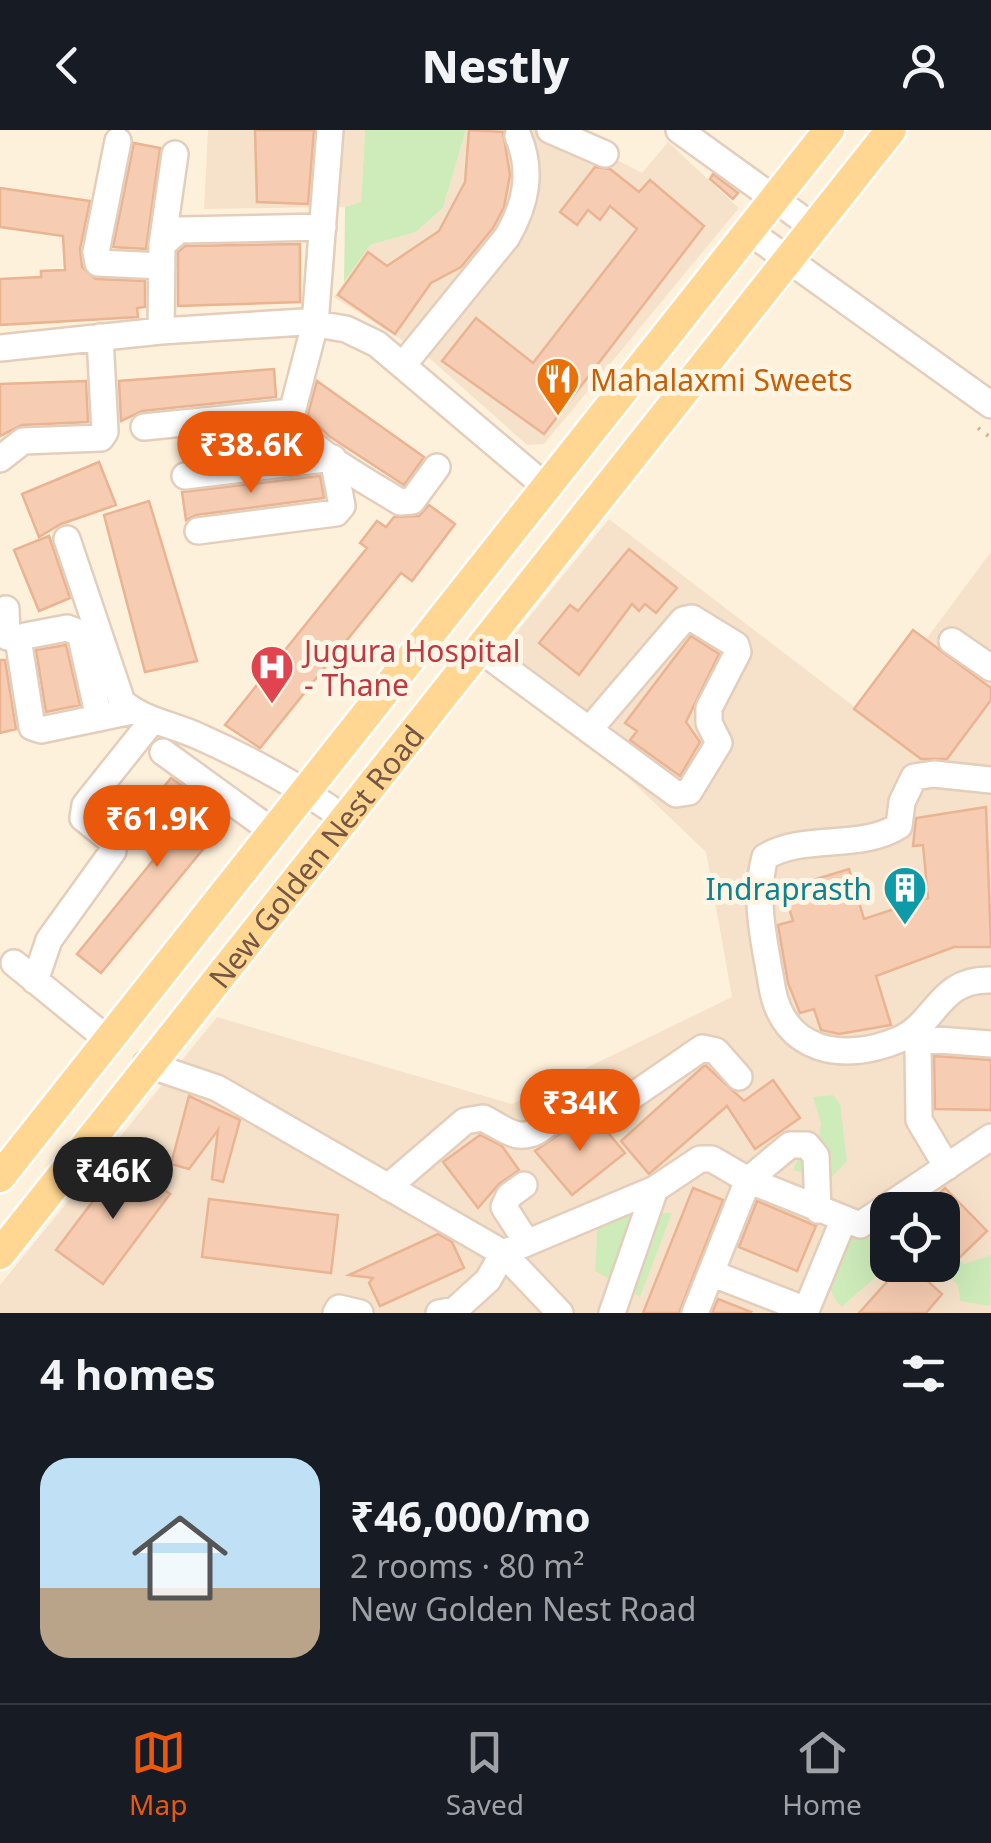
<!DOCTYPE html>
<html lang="en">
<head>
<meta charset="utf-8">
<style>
	body { margin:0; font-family:"Noto Sans",sans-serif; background:#242831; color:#f1f3f6; height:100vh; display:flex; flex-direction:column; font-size:38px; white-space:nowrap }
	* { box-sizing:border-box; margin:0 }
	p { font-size:32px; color:#9ea1a6 }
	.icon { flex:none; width:55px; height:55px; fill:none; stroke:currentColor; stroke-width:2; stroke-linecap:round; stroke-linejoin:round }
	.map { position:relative; height:1183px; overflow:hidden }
	.side { display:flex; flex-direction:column; background:#171b24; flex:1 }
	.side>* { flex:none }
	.tools { position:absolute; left:870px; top:1062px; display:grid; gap:20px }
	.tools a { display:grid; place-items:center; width:90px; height:90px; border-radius:20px; background:#171b24; box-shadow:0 10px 40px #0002; font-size:50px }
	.price { position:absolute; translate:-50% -85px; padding:0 22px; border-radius:35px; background:#ea580c; color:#fff; font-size:32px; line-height:65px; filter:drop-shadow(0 2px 5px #0008) }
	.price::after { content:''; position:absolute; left:50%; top:60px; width:30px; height:22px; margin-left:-15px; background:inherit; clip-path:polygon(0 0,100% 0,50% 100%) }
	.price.current { background:#222; color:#fff }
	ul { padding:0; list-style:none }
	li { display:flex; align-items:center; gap:30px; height:250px; padding:0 40px }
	li span { display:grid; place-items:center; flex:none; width:280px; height:200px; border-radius:30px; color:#555 }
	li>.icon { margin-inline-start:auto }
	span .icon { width:120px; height:120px; fill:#fffc; stroke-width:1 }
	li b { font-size:42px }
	h2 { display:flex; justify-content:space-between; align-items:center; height:120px; padding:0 40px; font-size:42px }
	header { display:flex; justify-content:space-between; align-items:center; height:130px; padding:0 40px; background:#171b24; font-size:45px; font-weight:800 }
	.dock { display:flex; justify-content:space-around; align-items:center; height:140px; border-top:2px solid #363941; background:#171b24; font-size:28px; color:#9ea1a6 }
	.dock a { display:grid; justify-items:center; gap:5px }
	.dock .current { color:#ea580c }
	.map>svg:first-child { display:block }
	.residential { fill:#f6e2ca; fill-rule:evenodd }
	.green { fill:#ceecba }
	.building { fill:#f6cdb2; stroke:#eab391; stroke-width:2.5 }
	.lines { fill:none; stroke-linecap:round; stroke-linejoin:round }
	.minor-casing { stroke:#e4cebb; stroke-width:30 }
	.major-casing { stroke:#fff; stroke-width:35 }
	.path { stroke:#dab095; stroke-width:4; stroke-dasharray:2.5 8; stroke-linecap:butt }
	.minor { stroke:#fff; stroke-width:25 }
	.major { stroke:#ffd792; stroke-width:30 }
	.labels { text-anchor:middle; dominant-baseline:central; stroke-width:10; stroke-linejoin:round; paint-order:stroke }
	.food-label { font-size:30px; fill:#c56008; stroke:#fff5e4; text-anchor:start }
	.health-label { font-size:30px; fill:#be3a42; stroke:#fff5e4; text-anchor:start }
	.street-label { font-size:30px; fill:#755544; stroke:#fff5e4 }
	.culture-label { font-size:30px; fill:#0d838f; stroke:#fff5e4; text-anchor:end }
</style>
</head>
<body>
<header><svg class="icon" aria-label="back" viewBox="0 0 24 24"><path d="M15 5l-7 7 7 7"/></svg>Nestly<svg class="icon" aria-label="person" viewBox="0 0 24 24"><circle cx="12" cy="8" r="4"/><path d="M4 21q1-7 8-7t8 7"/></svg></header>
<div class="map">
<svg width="991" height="1183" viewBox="0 0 991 1183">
	<rect width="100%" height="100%" fill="#fef1dc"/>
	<path class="residential" d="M208,0H365L361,73L345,77L204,79Z
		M466,0H560L642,43L668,12L739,78L544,314L527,315L427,226L334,167L370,115L416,102L443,78Z
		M609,389L868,587L991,422V1183H0V1155L217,887L512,974L732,867L706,722L599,620L486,540ZM888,1080H942V1135H888Z"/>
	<path class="green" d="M365,0H466L443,78L416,102L370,115L344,152L345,77L361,72Z
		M833,965L840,974L847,1031L829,1050L793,1040L800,1024L818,1013L821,994L813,967Z
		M598,1083H672L640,1167L595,1141Z
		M887,1091C887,1149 880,1141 842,1177C818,1155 836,1132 848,1107Z
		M943,1121L965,1134L991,1125L990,1176L960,1171L958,1155L935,1135H942Z"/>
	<path class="building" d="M255,0H314L308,74L257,72Z
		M469,0L503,2L510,45L504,77L493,98L461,137L431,153L395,204L338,165L368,122L387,136L439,101L465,52Z
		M134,13L160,18L146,119L113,117Z
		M595,37L610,39L639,62L650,50L704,96L544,304L442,231L476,188L533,233L637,99L610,76L600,90L588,80L577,95L560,82Z
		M713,44L738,63L733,69L710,49Z
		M0,58L90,71L80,119L82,137L96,149L145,151V177L137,178L138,187L0,195V149L41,147V141L65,140L63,106L0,97Z
		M300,114V172L178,176V122L185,116Z
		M274,239L276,267L142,281L121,291L119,251Z
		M86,251L88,292L22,295L0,306V254Z
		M317,251L424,327L404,355L329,306L311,289L308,284Z
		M99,332L116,375L61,394L39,407L22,364Z
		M320,346L324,368L196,385L186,390L182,362Z
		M149,371L197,531L145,542L104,385Z
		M429,375L455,394L412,451L401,443L260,618L225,595L367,418L360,413L377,391L386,397L394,387L419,386Z
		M49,406L70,468L39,481L14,420Z
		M629,419L677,458L656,483L645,474L639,481L632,474L579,545L539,513L570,475L578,481Z
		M913,500L991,558V570L947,629H921L854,579Z
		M691,506L719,524L686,592L700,612L680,646L630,610L637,601L625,593Z
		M66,515L80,575L46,582L36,520Z
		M0,530H5L16,599L0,603Z
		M171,648L228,689L101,843L77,824L172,707L155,694L165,682L152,671Z
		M986,677L991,817H954L876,846L891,895L839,904L821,900L814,879L800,883L788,853L778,795L793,791L783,759L849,739L864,789L928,768L923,715L913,716L916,688Z
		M934,926L991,930V980L935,979Z
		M705,935L744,971L773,950L800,988L755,1019L727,976L649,1044L621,1011Z
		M189,966L240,990L223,1052L212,1049L218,1000L189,1039L171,1034Z
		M593,991L599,992L625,1023L572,1065L535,1021L573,995Z
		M480,1005L502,1016L519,1040L499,1054L478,1078L443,1032Z
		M124,1030L170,1064L103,1154L56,1120Z
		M693,1058L723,1070L679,1183H643Z
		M945,1058L987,1101L956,1131L942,1119V1080H921Z
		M209,1069L338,1085L331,1143L202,1127Z
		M757,1071L816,1096L797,1141L739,1117Z
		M438,1104L452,1112L464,1138L380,1176L369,1153L373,1148L349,1145Z
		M902,1135H910L942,1164L926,1183H859Z
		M718,1169L751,1182L750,1183H712Z"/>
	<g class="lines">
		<defs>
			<path id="minor" d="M330,0L315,194L291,286C304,319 369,352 400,372L412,371L437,337
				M550,0L605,24
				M679,0L812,96
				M118,11L96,122L98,133L162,136
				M747,100L991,275
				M162,115L175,24
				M161,201L162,115L179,100L323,97
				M0,218L161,201L304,192L346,199L377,214L545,356
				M403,235L507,107C526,74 533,42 518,6
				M144,297L291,282
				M0,329L23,311L101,308L105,302L100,207
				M185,346L333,328L342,376L336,383L198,401
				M67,409L122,572C146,592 172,594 200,607C252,630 297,655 344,688
				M6,479L7,507
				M952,511L991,538
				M478,518L676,664L689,662L719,613L709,593V578L738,522L736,515L692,488L683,490L589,600
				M99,588L80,503L67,498L25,506L19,515L32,597L41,600L132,581
				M163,622L272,701
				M991,650L934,644L914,647L902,672L899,696C859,721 805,703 765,727C753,771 765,813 772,857C783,922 843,933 898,910C937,894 938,848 991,850
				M14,833L107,909
				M35,851L49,810L113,721V712L83,688L85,675L152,591
				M146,934L217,958L503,1123L560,1183
				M947,1037L919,990L918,920L925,909L991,914
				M524,1055L509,1066L504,1077L527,1113
				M388,1057L465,991L483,988C494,993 508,1004 519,1005C554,1008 550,962 615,978L702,918L716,921L739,947
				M939,1135L941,1137
				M711,1143L806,1180
				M336,1183L339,1178L360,1183
				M439,1183L455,1180L488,1150L503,1123L655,1059L700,1029H712L748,1050L860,1095L991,1007
				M612,1183L655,1059
				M695,1183L748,1050L790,1015H807L816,1026L818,1080
				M805,1183L843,1091"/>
			<g id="major">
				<path d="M0,1047L829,0"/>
				<path id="s1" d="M0,1124L891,0"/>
			</g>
		</defs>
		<use href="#minor" class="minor-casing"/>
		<use href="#major" class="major-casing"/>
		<path class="path" d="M978,298L991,308"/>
		<use href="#minor" class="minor"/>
		<use href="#major" class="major"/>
	</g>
	<defs>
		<symbol id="restaurant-pin" viewBox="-11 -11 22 30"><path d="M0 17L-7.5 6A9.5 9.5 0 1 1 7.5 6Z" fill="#e8710a" stroke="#fff5e4"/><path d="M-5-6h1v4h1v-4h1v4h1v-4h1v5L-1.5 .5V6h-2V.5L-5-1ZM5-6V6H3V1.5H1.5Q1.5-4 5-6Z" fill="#fff"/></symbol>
		<symbol id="hospital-pin" viewBox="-11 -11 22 30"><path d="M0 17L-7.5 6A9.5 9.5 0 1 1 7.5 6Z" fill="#e0444e" stroke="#fff5e4"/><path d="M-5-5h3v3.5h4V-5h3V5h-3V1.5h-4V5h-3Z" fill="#fff"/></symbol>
		<symbol id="building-pin" viewBox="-11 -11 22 30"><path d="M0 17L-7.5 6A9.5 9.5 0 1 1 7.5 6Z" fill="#0f9aa8" stroke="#fff5e4"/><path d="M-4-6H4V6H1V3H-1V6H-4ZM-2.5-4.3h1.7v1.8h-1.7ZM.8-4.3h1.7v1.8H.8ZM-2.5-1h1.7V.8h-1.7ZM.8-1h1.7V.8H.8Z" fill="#fff"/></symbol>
	</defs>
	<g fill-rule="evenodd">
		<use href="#restaurant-pin" x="533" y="224" width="50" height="68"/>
		<use href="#hospital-pin" x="247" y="512" width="50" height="68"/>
		<use href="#building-pin" x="880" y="733" width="50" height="68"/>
	</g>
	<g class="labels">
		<g class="food-label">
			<text x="590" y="249">Mahalaxmi Sweets</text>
		</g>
		<g class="health-label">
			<text x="304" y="520">Jugura Hospital<tspan x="304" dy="34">- Thane</tspan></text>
		</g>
		<g class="street-label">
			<text stroke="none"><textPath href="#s1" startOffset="508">New Golden Nest Road</textPath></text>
		</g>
		<g class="culture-label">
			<text x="872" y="758">Indraprasth</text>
		</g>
	</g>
</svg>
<div class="tools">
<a><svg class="icon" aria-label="locate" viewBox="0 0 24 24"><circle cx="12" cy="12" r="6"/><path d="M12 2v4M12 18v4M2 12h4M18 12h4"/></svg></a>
</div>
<b class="price" style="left:251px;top:366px">₹38.6K</b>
<b class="price" style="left:157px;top:740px">₹61.9K</b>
<b class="price" style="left:580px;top:1024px">₹34K</b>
<b class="price current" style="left:113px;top:1092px">₹46K</b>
</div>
<section class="side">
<h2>4 homes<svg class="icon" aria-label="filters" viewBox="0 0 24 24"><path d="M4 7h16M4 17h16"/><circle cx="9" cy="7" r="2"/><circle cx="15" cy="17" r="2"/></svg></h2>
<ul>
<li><span style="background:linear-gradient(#bfe0f5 65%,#b9a48a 0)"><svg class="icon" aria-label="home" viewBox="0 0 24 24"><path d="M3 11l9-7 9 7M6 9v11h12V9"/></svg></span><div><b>₹46,000/mo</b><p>2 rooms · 80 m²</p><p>New Golden Nest Road</p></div></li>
</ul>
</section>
<nav class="dock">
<a class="current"><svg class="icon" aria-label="map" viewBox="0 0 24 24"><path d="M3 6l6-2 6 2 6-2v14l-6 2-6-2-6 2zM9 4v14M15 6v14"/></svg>Map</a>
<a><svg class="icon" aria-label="saved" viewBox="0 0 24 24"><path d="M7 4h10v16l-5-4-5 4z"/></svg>Saved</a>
<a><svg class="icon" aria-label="home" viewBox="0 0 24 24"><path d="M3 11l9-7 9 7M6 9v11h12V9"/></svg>Home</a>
</nav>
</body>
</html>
